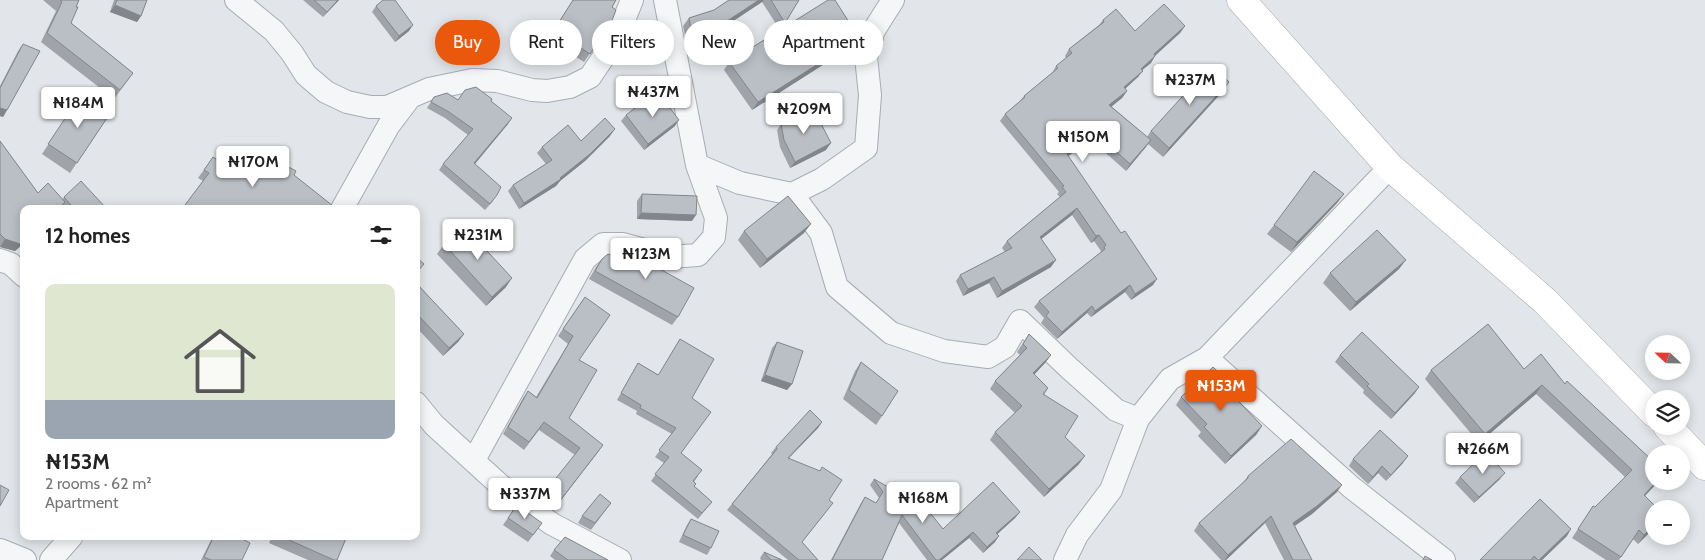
<!DOCTYPE html>
<html lang="en">
<head>
<meta charset="utf-8">
<style>
	body { margin:0; font-family:Cabin,sans-serif; background:#f6f6f6; color:#222; height:100vh; display:flex; flex-direction:column; font-size:19px; white-space:nowrap }
	* { box-sizing:border-box; margin:0 }
	p { font-size:16px; color:#767676 }
	.icon { flex:none; width:28px; height:28px; fill:none; stroke:currentColor; stroke-width:2; stroke-linecap:round; stroke-linejoin:round }
	.map { position:relative; flex:1; overflow:hidden }
	.sheet { position:absolute; left:20px; top:205px; width:400px; height:335px; display:flex; flex-direction:column; background:#fff; border-radius:10px; box-shadow:0 2px 12px #0003 }
	.sheet>* { flex:none }
	.guide { position:absolute; left:435px; top:20px; width:475px; height:45px; display:flex; gap:10px }
	.needle { width:32px; rotate:292deg }
	.controls { position:absolute; left:1645px; top:335px; display:grid; gap:10px }
	.controls a { display:grid; place-items:center; width:45px; height:45px; border-radius:50%; background:#fff; box-shadow:0 2px 12px #0003; font-size:25px }
	.price { position:absolute; translate:-50% -42px; padding:0 11px; border-radius:5px; background:#fff; color:#222; font-size:16px; line-height:32px; filter:drop-shadow(0 1px 2px #0008) }
	.price::after { content:''; position:absolute; left:50%; top:30px; width:15px; height:11px; margin-left:-8px; background:inherit; clip-path:polygon(0 0,100% 0,50% 100%) }
	.price.on { background:#ea580c; color:#fff }
	ul { padding:0; list-style:none }
	li { display:grid; align-content:center; gap:10px; height:265px; padding:0 25px }
	li span { display:grid; place-items:center; height:155px; border-radius:10px; color:#555 }
	li>.icon { margin-inline-start:auto }
	span .icon { width:90px; height:90px; fill:#fffc; stroke-width:1 }
	li b { font-size:21px }
	h2 { display:flex; justify-content:space-between; align-items:center; height:60px; padding:0 25px; font-size:21px }
	.tag { padding:0 18px; border-radius:22px; background:#fff; box-shadow:0 2px 12px #0003; font-size:18px; line-height:45px }
	.tag.on { background:#ea580c; color:#fff }
	.map>svg:first-child { display:block }
	.lines { fill:none; stroke-linecap:round; stroke-linejoin:round }
	.street-casing { stroke:#a8acb3; stroke-width:24 }
	.secondary-casing { stroke:#a8acb3; stroke-width:29 }
	.street { stroke:#f4f6f8; stroke-width:22 }
	.secondary { stroke:#fff; stroke-width:28 }
	.wall { fill:#a0a4a9 }
	.shaded-wall { fill:#82868a }
	.building { fill:#babfc5; stroke:#82868a }
</style>
</head>
<body>
<div class="map">
<svg width="1705" height="560" viewBox="0 0 1705 560">
	<rect width="100%" height="100%" fill="#e2e5e9"/>
	<g class="lines">
		<defs>
			<path id="street" d="M236,0L274,31L292,53L306,75L326,92L347,102L370,107H387L429,89L472,80L497,81L532,90L547,91L570,87L590,77L617,37L632,0
				M697,165L740,183L792,194L822,179L866,148L870,95L866,57L874,30L893,0
				M792,194L821,233L837,287L891,333L944,351L988,357L1005,347L1020,321L1069,368L1116,410L1138,419
				M342,209L389,125L408,100
				M0,260L11,264L24,276
				M1207,358L1351,487L1444,560
				M416,403L434,425L511,495L552,524L620,560
				M474,460L585,259L603,244H623L670,257L698,255L714,237L716,218L697,165L665,0
				M0,550L25,560
				M51,560L72,536
				M1065,560L1077,535L1111,490L1138,419L1170,379L1207,358L1390,167"/>
			<path id="secondary" d="M1241,0L1390,167L1545,301L1654,413
				M1667,426L1705,466"/>
		</defs>
		<use href="#street" class="street-casing"/>
		<use href="#secondary" class="secondary-casing"/>
		<use href="#street" class="street"/>
		<use href="#secondary" class="secondary"/>
	</g>
	<path class="wall" d="M43,0H79L76,7L71,23L133,73L114,99L41,42L56,11Z
		M114,0H147L141,16L137,22L110,12Z
		M303,0H339L323,17Z
		M573,0H616L612,7L611,23L584,62L548,39Z
		M729,0H799L781,30L859,38L854,45L752,110L724,70L729,62L780,30L762,2L703,41L701,38L687,44L683,26L689,18L714,10Z
		M376,6L409,31L395,42L372,12Z
		M1103,20L1135,31L1185,26L1180,33L1155,56L1151,63L1142,70L1138,77L1125,89L1127,91L1122,98L1111,106L1147,137L1151,131L1223,91L1163,157L1148,144L1126,171L1090,139L1068,156L1153,285L1131,300L1125,292L1091,317L1087,313L1057,339L1041,323L1044,318L1034,307L1039,301L1099,254L1101,251L1094,241L1091,243L1072,215L1041,239L1051,267L997,298L989,283L963,296L956,281L960,275L1005,252L1002,248L1007,241L1060,197L1057,194L1059,192L1000,121L1005,114L1019,102L1024,96L1052,73L1056,66L1066,58L1065,56L1069,49L1099,25Z
		M23,44L7,110L3,117L0,116V86L18,51Z
		M80,96L109,115L70,173L42,154Z
		M434,97L458,100L491,101L508,124L474,164L493,201L485,210L439,170L443,164L468,135L445,118L427,108Z
		M626,115L675,126L644,150L621,121Z
		M781,124L826,150L790,168L780,147L777,130Z
		M610,136L585,161L560,181L556,186L519,209L508,191L513,185L546,164L537,153L542,147L581,141Z
		M0,141L38,193L63,199L64,197L107,209H64L62,207L60,209H24V243L15,251L0,247Z
		M213,157L226,165L274,173L281,163L331,209H182L203,181L198,178Z
		M642,194L692,221L637,219V201Z
		M1344,194L1337,203L1291,252L1267,234L1274,225Z
		M744,231L804,233L760,268L738,240Z
		M444,244L506,287L486,306L437,254Z
		M602,259L678,317L672,325L589,279L596,267Z
		M1399,269L1350,311L1323,283L1330,273Z
		M416,283L464,334L458,342L443,356L416,327Z
		M585,297L579,360L569,418L598,452L554,509L540,500L575,455L539,430L524,450L503,434L523,398L528,391L536,397L568,344L558,336Z
		M1029,334L1051,355L1045,363L1034,375L1048,388L1044,395L1079,464L1044,497L990,440L995,432L1015,413L990,389L995,381L1020,355L1017,352Z
		M680,339L692,398L681,453L698,476L694,482V486L712,502L698,519L651,481L664,463L655,457L672,434L636,414L637,411L617,400L638,363L659,375Z
		M777,342L792,384L787,390L761,381L772,348Z
		M1340,355L1415,393L1391,419L1363,393L1364,390L1335,362Z
		M861,362L882,416L876,425L843,399L855,371Z
		M1524,369L1565,384L1659,481L1645,496L1654,509V528L1638,544L1633,539L1619,560H1606L1572,538L1593,506L1595,507L1625,477L1536,394L1479,443L1425,379L1431,370Z
		M1228,381L1224,386L1262,426L1256,435L1225,464L1198,436L1201,432L1176,405L1181,397Z
		M822,422L818,428L789,458L829,500L828,509L802,542L818,560H788L727,510L772,454L771,453L776,447Z
		M1353,459L1403,463L1386,481L1378,473L1368,484L1349,466Z
		M1248,476L1337,492L1312,514L1295,526L1312,560H1284L1265,523L1226,560H1221L1194,531L1199,523L1243,483Z
		M1460,477L1500,479L1474,503L1455,483Z
		M874,479L943,529L1020,512L1015,518L997,534L995,542L983,553L969,538L942,560H927L899,523L882,560H831L861,503L865,497L876,503L879,498L870,485Z
		M611,503L591,530L578,523L582,516Z
		M517,505L537,530L528,542L503,525Z
		M691,519L711,548L707,555L679,542L687,525Z
		M213,536H236L242,560H201Z
		M272,536H347L337,560H308L269,543Z
		M1567,536L1542,560H1480Z
		M554,550L608,560H555L550,556Z
		M764,552L782,560H761L760,558Z"/>
	<path class="shaded-wall" d="M338,0H339L323,17L327,12Z
		M759,0H764L762,2L703,41L709,33Z
		M115,5L141,16L137,22L110,12Z
		M413,25L409,31L395,42L399,36Z
		M1185,26L1180,33L1149,61L1154,54Z
		M707,30L701,38L687,44L692,36Z
		M859,38L854,45L752,110L758,102Z
		M1155,56L1151,63L1136,75L1141,69Z
		M1143,71L1138,77L1119,94L1124,87Z
		M1229,82L1223,91L1163,157L1169,148Z
		M1127,91L1122,98L1105,112L1109,105Z
		M0,108L7,110L3,117L0,116Z
		M512,118L508,124L470,170L474,163Z
		M679,120L675,126L644,150L648,144Z
		M615,129L610,136L585,161L560,181L556,186L519,209L524,203L560,178Z
		M1095,132L1090,139L1062,161L1067,154Z
		M1151,140L1146,147L1126,171L1130,164Z
		M831,143L826,150L790,168L795,162Z
		M1344,194L1337,203L1291,252L1297,242Z
		M1077,208L1072,215L1035,244L1040,237Z
		M641,213L696,215L692,221L637,219Z
		M811,224L804,233L760,268L767,259Z
		M1099,235L1094,241L1091,243L1096,236Z
		M5,239L24,240V243L15,251L0,247Z
		M1056,260L1051,267L997,298L1002,291Z
		M1406,260L1399,269L1350,311L1356,302Z
		M994,277L989,283L963,296L968,289Z
		M512,278L506,287L486,306L492,297Z
		M1157,279L1153,285L1131,300L1135,294Z
		M1130,285L1125,292L1091,317L1095,311Z
		M1092,306L1087,313L1057,339L1062,332Z
		M464,334L458,342L443,356L449,348Z
		M1051,355L1045,363L1027,382L1033,373Z
		M765,375L792,384L787,390L761,381Z
		M1542,385L1536,394L1479,443L1485,434Z
		M1419,387L1415,393L1391,419L1395,413Z
		M822,422L818,428L783,464L788,458Z
		M1262,426L1256,435L1225,464L1231,456Z
		M603,445L598,452L554,509L559,502Z
		M1085,456L1079,464L1044,497L1049,489Z
		M1408,456L1403,463L1386,481L1391,475Z
		M1382,466L1378,473L1368,484L1373,477Z
		M1505,473L1500,479L1474,503L1479,497Z
		M1657,481H1659L1638,503L1644,495Z
		M1342,485L1337,492L1312,514L1288,530L1293,523Z
		M1020,512L1015,518L992,539L996,533Z
		M1271,516L1265,523L1226,560H1225L1228,555Z
		M1654,525V528L1638,544L1644,535Z
		M1571,529L1567,536L1542,560H1539Z
		M973,532L969,538L942,560H939Z
		M999,536L995,542L983,553L987,547Z"/>
	<path class="building" d="M60,0H79L76,7H78L71,23L133,73L120,90L47,33L62,2Z
		M117,0H147L141,16L115,5Z
		M314,0H338L327,12Z
		M383,0H395L413,25L399,36L376,6Z
		M573,0H616L612,7L616,10L611,23L590,54L554,30Z
		M729,0H759L709,33L707,30L692,36L689,18L714,10Z
		M771,0H799L785,23Z
		M828,0H835L859,38L758,102L729,62Z
		M1164,4L1185,26L1154,54L1155,56L1141,69L1143,71L1124,87L1127,91L1109,105L1151,140L1130,164L1095,132L1067,154L1121,233L1125,231L1157,279L1135,294L1130,285L1095,311L1092,306L1062,332L1046,316L1049,312L1039,301L1105,249L1104,247L1106,245L1099,235L1096,236L1077,208L1040,237L1056,260L1002,291L994,277L968,289L960,275L1012,248L1007,241L1066,192L1062,187L1064,186L1005,114L1025,97L1024,96L1058,68L1056,66L1072,53L1069,49L1104,22L1103,20L1116,9L1135,31Z
		M23,44L40,51L7,110L0,108V88Z
		M1211,65L1229,82L1169,148L1151,131Z
		M476,87L492,99L491,101L512,118L474,163L501,187L497,195L490,204L443,164L473,129L449,112L431,102L434,97L447,93L458,100L465,90Z
		M657,91L679,120L648,144L626,115Z
		M80,96L109,115L77,163L48,144Z
		M813,108L831,143L795,162L784,140L781,124Z
		M605,118L615,129L590,154L560,178L561,179L524,203L513,185L552,160L542,147L568,125L581,141Z
		M0,141L38,193L48,183L65,202L58,209H24V240L20,244L5,239L0,234Z
		M238,148L275,174L281,163L296,171L294,175L333,206L331,209H278L277,208V209H182L209,173L204,170L213,157L226,165Z
		M1314,171L1344,194L1297,242L1274,225Z
		M81,181L107,209H74L64,197Z
		M642,194L697,196L696,215L641,213Z
		M788,196L811,224L767,259L744,231Z
		M464,226L512,278L492,297L444,244Z
		M1377,230L1406,260L1356,302L1330,273Z
		M614,249H624L694,288L678,317L595,271L602,259L608,254L610,255Z
		M416,257L424,264L416,273Z
		M416,283L464,334L449,348L416,313Z
		M585,297L610,315L579,360L597,370L569,418L603,445L559,502L545,492L580,448L544,422L529,442L508,427L528,391L537,398L573,336L563,329Z
		M1488,324L1524,369L1541,354L1565,384L1567,381L1654,462V481H1657L1644,495L1658,509H1654V525L1644,535L1639,530L1621,557L1578,529L1593,506L1595,507L1632,470L1542,385L1485,434L1431,370Z
		M1362,332L1419,387L1395,413L1367,386L1369,384L1340,355Z
		M1029,334L1051,355L1033,373L1048,388L1043,394L1078,416L1065,437L1085,456L1049,489L995,432L1022,406L995,381L1027,348L1023,344Z
		M680,339L714,359L692,398L711,412L681,453L702,470L693,481L696,484L694,486L712,502L702,513L655,474L669,457L659,450L676,428L640,408L641,405L621,393L638,363L658,375L659,374Z
		M777,342L803,351L792,384L765,375Z
		M861,362L898,391L882,416L849,390Z
		M1213,367L1228,381L1223,385L1262,426L1231,456L1204,427L1207,424L1181,397Z
		M810,410L822,422L788,458L820,471L822,467L842,480L829,500L833,503L802,542L818,560H799L732,504L777,449L776,447Z
		M1380,430L1408,456L1391,475L1382,466L1373,477L1353,459Z
		M1291,439L1342,485L1317,506L1293,523L1312,560H1293L1271,516L1228,555L1199,523L1248,478V476Z
		M1486,452L1505,473L1479,497L1460,477Z
		M874,479L927,509L943,529L993,482L1020,512L996,533L999,536L987,547L973,532L939,560H936L902,515L882,560H832L865,497L876,503L883,492Z
		M0,485L9,490L0,506Z
		M600,494L611,503L595,523L582,516Z
		M1540,499L1571,529L1539,560H1538L1534,556L1531,560H1480Z
		M517,505L542,523L533,535L508,518Z
		M691,519L719,531L711,548L683,535Z
		M214,536H236L250,543L242,560H211L204,557Z
		M280,536H347L337,560H334Z
		M565,537L608,560H568L554,550Z
		M1029,547L1042,560H1017Z
		M764,552L782,560H771Z
		M1425,556L1432,560H1423Z"/>
</svg>
<div class="controls">
<a><svg class="needle" viewBox="-14 -14 28 28"><path d="M0-13l5 13h-10z" fill="#e53935"/><path d="M0 13l5-13h-10z" fill="#767676"/></svg></a>
<a><svg class="icon" aria-label="layers" viewBox="0 0 24 24"><path d="M12 4l9 5-9 5-9-5zM3 14l9 5 9-5"/></svg></a>
<a>+</a>
<a>−</a>
</div>
<b class="price" style="left:1190px;top:106px">₦237M</b>
<b class="price" style="left:653px;top:118px">₦437M</b>
<b class="price" style="left:78px;top:129px">₦184M</b>
<b class="price" style="left:804px;top:135px">₦209M</b>
<b class="price" style="left:1083px;top:163px">₦150M</b>
<b class="price" style="left:253px;top:188px">₦170M</b>
<b class="price" style="left:478px;top:261px">₦231M</b>
<b class="price" style="left:646px;top:280px">₦123M</b>
<b class="price on" style="left:1221px;top:412px">₦153M</b>
<b class="price" style="left:1483px;top:475px">₦266M</b>
<b class="price" style="left:525px;top:520px">₦337M</b>
<b class="price" style="left:923px;top:524px">₦168M</b>
<div class="guide">
<a class="tag on">Buy</a>
<a class="tag">Rent</a>
<a class="tag">Filters</a>
<a class="tag">New</a>
<a class="tag">Apartment</a>
</div>
<section class="sheet">
<h2>12 homes<svg class="icon" aria-label="filters" viewBox="0 0 24 24"><path d="M4 7h16M4 17h16"/><circle cx="9" cy="7" r="2"/><circle cx="15" cy="17" r="2"/></svg></h2>
<ul>
<li><span style="background:linear-gradient(#dfe7d0 75%,#9aa5b1 0)"><svg class="icon" aria-label="home" viewBox="0 0 24 24"><path d="M3 11l9-7 9 7M6 9v11h12V9"/></svg></span><div><b>₦153M</b><p>2 rooms · 62 m²</p><p>Apartment</p></div></li>
</ul>
</section>
</div>
</body>
</html>
